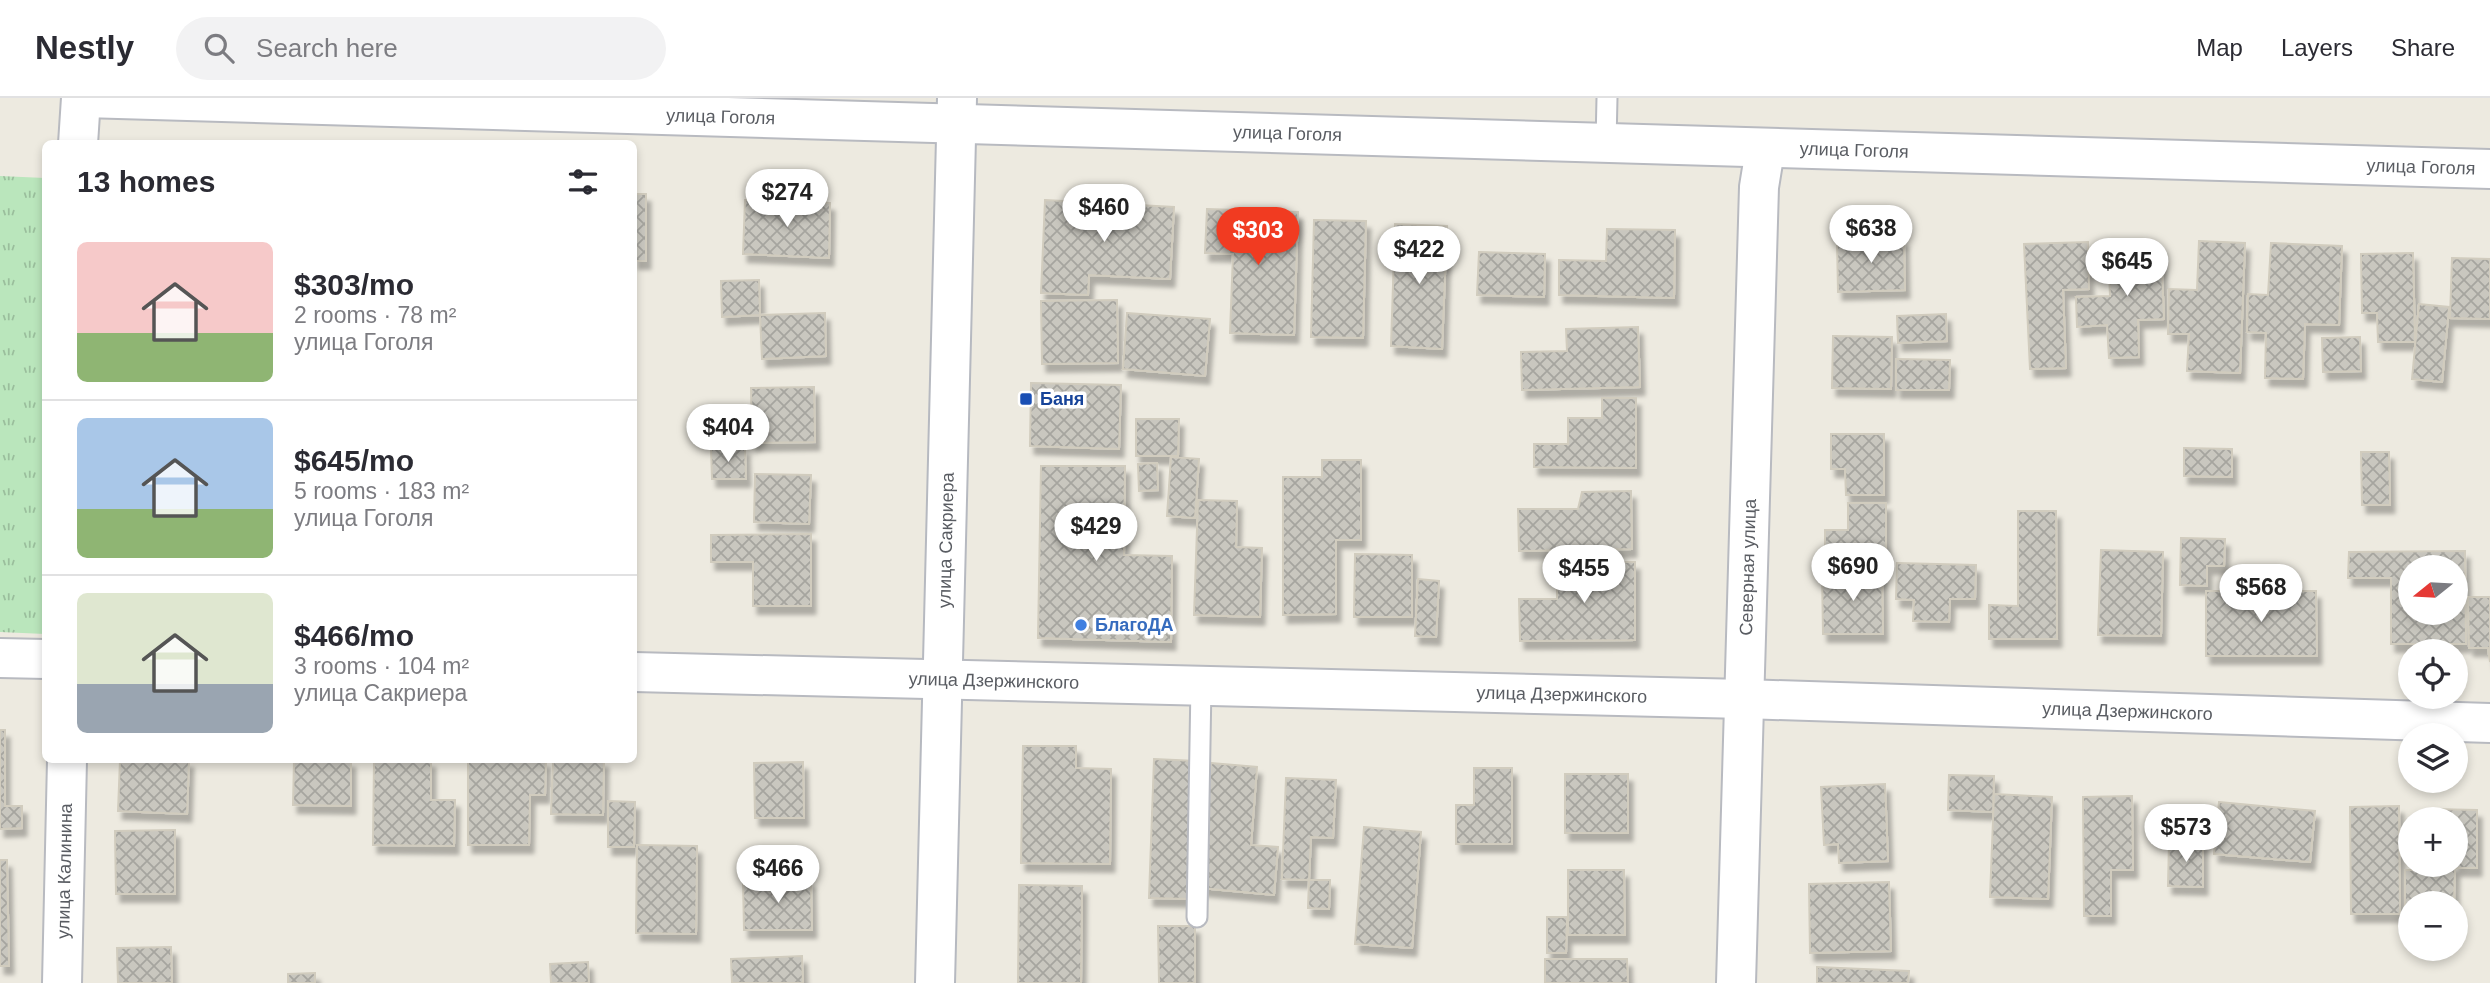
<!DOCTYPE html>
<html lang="en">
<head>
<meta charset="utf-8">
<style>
	body { margin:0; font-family:Helvetica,sans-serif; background:#f2f2f3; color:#2b2b33; height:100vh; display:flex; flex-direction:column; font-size:26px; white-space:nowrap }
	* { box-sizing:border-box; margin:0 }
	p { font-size:23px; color:#7c7c81 }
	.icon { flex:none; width:38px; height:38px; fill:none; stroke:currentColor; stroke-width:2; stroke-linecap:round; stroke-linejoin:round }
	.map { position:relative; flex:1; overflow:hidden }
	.sheet { position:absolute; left:42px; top:42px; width:595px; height:623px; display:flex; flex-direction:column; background:#fff; border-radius:10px; box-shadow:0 4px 10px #0003 }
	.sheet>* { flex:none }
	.needle { width:46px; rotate:252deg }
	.controls { position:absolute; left:2398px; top:457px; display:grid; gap:14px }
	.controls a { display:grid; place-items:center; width:70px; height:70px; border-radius:50%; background:#fff; box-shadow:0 4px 10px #0003; font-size:35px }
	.price { position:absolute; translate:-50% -60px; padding:0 16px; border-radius:24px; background:#fff; color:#222; font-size:23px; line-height:46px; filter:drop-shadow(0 2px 4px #0008) }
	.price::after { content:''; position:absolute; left:50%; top:42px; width:21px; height:16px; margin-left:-10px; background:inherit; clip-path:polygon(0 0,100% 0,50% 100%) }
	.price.selected { background:#f13b21; color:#fff }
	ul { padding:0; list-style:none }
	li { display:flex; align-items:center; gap:21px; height:175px; padding:0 35px }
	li+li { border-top:2px solid #e1e1e2 }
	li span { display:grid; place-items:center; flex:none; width:196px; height:140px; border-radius:10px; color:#555 }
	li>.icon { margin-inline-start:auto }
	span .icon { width:84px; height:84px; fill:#fffc; stroke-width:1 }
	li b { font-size:30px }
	h2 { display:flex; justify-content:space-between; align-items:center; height:84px; padding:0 35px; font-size:30px }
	header { display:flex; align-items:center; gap:42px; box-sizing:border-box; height:98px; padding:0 35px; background:#fff; border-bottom:2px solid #e1e1e2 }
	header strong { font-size:33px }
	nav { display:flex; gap:38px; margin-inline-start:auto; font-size:24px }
	.search { width:490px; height:63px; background:#f2f2f3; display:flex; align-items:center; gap:18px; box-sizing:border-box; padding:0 24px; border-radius:38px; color:#7c7c81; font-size:26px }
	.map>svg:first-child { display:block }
	.park { fill:url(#park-tufts) }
	.building { fill:url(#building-cross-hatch); stroke:#d1ccbe; stroke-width:2; fill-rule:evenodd; filter:url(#shadow) }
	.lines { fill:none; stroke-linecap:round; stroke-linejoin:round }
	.lane-casing { stroke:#b8bac0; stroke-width:23 }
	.street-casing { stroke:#b8bac0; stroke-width:42 }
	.secondary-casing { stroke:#b6b9c0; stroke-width:42 }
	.lane { stroke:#fff; stroke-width:19 }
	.street { stroke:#fff; stroke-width:38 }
	.secondary { stroke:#fff; stroke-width:38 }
	.transit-dot { fill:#1a4fb4; stroke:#fff; stroke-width:2.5 }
	.shop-dot { fill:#3f7fe0; stroke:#fff; stroke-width:2.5 }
	.labels { text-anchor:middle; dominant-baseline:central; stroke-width:7; stroke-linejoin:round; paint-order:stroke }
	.street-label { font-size:18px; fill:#595c62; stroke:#fff }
	.transit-label { font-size:18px; font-weight:bold; fill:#164399; stroke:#fff; text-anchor:start }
	.shop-label { font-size:18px; font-weight:bold; fill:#366cbe; stroke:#fff; text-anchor:start }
</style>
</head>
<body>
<header>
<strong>Nestly</strong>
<div class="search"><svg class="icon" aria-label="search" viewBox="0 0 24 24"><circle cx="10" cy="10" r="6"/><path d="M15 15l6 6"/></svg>Search here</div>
<nav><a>Map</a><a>Layers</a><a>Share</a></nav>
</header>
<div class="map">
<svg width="2490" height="885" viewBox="0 0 2490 885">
	<defs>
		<pattern id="park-tufts" width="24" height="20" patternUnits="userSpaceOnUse" patternTransform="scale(1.75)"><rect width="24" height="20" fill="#bae6bc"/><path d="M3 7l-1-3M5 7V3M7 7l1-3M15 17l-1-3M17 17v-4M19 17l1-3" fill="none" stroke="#9abe9c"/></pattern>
		<pattern id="building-cross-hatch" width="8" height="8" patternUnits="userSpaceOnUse" patternTransform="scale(1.75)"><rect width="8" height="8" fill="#c9c7bf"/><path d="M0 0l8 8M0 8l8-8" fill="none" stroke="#a6a59f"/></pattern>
		<filter id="shadow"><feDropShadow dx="4.5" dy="8" stdDeviation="2" flood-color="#0004"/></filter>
	</defs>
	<rect width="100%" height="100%" fill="#edeae0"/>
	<path class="park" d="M0,78L45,80V536L0,534Z"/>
	<path class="building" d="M634,96H646V163H634Z
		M745,102L830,105L829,160L743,156Z
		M1045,102L1174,109L1170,181L1089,177L1088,197L1041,195Z
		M1207,111L1298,114L1294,237L1230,235L1233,156L1205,155Z
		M1314,122L1366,123L1363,240L1311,239Z
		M1395,126L1447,128L1442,251L1391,248Z
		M1607,131L1675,132L1674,200L1559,197V162L1606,163Z
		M1904,141L1905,192L1838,194L1837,142Z
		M2199,143L2245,145L2240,275L2187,273L2189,236H2168L2169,191L2197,192Z
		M2088,144L2089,191L2063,192L2066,270L2030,271L2024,146Z
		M2271,145L2342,148L2339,227L2305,226L2303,281L2265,280L2266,235L2247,234L2248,196L2268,197Z
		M2161,148L2164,221L2138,222L2139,259L2109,260L2107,227L2077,229L2076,199L2110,198L2108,150Z
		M1479,154L1545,156L1544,199L1477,197Z
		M2413,155L2415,244H2378L2377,215H2362L2361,156Z
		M2452,160L2490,161V221L2450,220Z
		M759,182L760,217L722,219L721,183Z
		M1117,202L1118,265L1042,266L1041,203Z
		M2419,206L2449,209L2442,284L2412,281Z
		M825,215L826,258L762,261L760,217Z
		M1127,215L1210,221L1205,278L1123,271Z
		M1946,216L1947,243L1898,245L1897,218Z
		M1638,229L1640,289L1522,292L1521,254L1567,253L1566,231Z
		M1833,238L1892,239L1891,291L1832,290Z
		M2360,239L2361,273L2323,274L2322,240Z
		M1896,261L1950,262L1949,292H1896Z
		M1031,285L1121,287L1119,351L1030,348Z
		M814,289L815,344L752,345L751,290Z
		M1602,300H1636V370L1534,369V346H1568V320H1602Z
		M1136,321H1179L1178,358H1136Z
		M1831,336H1884V397H1846L1845,371H1831Z
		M711,350H745L746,381H712Z
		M2184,350L2232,351V379L2184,378Z
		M2361,354H2389L2390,407H2362Z
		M1171,359L1199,361L1195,420L1167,418Z
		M1322,362H1361V442H1336V516L1283,517V379H1322Z
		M1157,365L1158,392L1139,393L1138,366Z
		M1041,368H1125L1124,457L1172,458L1171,544L1038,540Z
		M755,376L811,377L809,426L754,424Z
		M1631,393L1632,451L1519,453L1518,411H1578L1582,394Z
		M1198,402L1237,403L1236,449L1262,450L1260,519L1194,517Z
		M1848,405H1886V465H1825V432H1848Z
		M2018,413H2056L2057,541H1989V507L2018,508Z
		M811,436V508H753V464H711V437Z
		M2181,440L2225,441L2224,468H2207V488L2180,487Z
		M2101,452L2163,454L2161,538L2098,537Z
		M2465,453L2466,546H2391V480H2348L2349,454ZM2410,469H2455V514H2410Z
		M1355,456L1412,457V519H1354Z
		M1557,464H1635V542L1520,543L1519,501H1557Z
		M1897,465L1976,467L1975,501H1950L1949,524L1913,523L1914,502L1896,501Z
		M1882,473L1883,536H1823L1822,474Z
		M1418,481L1439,483L1436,539L1415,538Z
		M2206,493H2316L2317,558H2206Z
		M2468,499H2490V564L2488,550H2469Z
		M0,632H5V708H22V730L0,731Z
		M1023,648H1076V670L1111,671L1110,766L1021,765Z
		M1154,661L1196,663L1191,801L1149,800Z
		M120,662H189L187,716L118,713Z
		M294,662H351V708L293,707Z
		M374,662H431V702H455L454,748L373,747Z
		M468,662H546L545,697H530L529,747H468Z
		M553,662H604L603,717L551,716Z
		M803,664L804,720H755L754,665Z
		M1211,665L1257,669L1251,747L1278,749L1274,797L1201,790Z
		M1474,670H1512V746H1456V707H1474Z
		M1565,676H1628V735H1565Z
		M1949,677L1994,678L1993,714L1948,712Z
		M1286,680L1336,682L1333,740L1311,739L1309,782L1282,781Z
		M1885,686L1888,763L1839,765L1838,746L1824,747L1821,689Z
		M1994,696L2052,699L2048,801L1990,799Z
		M2132,698L2133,772H2111V818H2084L2083,699Z
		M608,703L635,704L634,749H608Z
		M2219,704L2315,713L2310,764L2214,756Z
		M2399,708L2400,816H2351L2350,709Z
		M2430,711L2477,712V770H2455L2454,805H2410V820H2405V772H2430V766H2455V721H2430Z
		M1364,729L1421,734L1412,850L1355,846Z
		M175,732V796H116L115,733Z
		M2169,743H2203V789L2168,788Z
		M637,747L697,748L696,836L636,835Z
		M0,762H7L9,868H0Z
		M1568,772H1624L1625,837H1568Z
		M743,782H811L812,832H744Z
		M1309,782H1330L1329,811L1308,810Z
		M1889,784L1891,853L1810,855L1809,786Z
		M1019,787L1082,788L1081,885H1018Z
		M1547,819H1567L1566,855H1547Z
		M1158,828H1195V885H1159Z
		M171,849L172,885H118L117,850Z
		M802,858L803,885H732L731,861Z
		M1545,861H1627L1628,885H1545Z
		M588,864L589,885H551L550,866Z
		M1817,869L1909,873L1908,885H1817Z
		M315,875V885H288V876Z"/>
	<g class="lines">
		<defs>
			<path id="lane" d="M1606,45L1607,0
				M1197,819L1201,587"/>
			<g id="street">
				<path id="s1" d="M84,0L2490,71"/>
				<path d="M78,46L81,0"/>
				<path d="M0,560L46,561"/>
				<path id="s2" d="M634,574L1744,601L2490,625"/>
				<path id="s3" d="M62,885L67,662"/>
				<path id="s4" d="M1736,885L1759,89L1765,52"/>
			</g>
			<g id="secondary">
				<path id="s5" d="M935,885L957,0"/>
			</g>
		</defs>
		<use href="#lane" class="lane-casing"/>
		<use href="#street" class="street-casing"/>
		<use href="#secondary" class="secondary-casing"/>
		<use href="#lane" class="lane"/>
		<use href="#street" class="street"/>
		<use href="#secondary" class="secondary"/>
	</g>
	<rect class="transit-dot" x="1019" y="294" width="14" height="14" rx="3.5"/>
	<circle class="shop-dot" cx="1081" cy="527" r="7"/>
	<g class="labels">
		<g class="street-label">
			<text stroke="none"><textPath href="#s1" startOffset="637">улица Гоголя</textPath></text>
			<text stroke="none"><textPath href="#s1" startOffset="1204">улица Гоголя</textPath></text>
			<text stroke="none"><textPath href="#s1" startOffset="1771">улица Гоголя</textPath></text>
			<text stroke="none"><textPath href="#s1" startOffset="2338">улица Гоголя</textPath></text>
			<text stroke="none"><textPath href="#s5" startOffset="443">улица Сакриера</textPath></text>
			<text stroke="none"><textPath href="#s4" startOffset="416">Северная улица</textPath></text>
			<text stroke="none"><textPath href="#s2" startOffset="360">улица Дзержинского</textPath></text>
			<text stroke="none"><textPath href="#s2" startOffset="928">улица Дзержинского</textPath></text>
			<text stroke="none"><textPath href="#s2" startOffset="1494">улица Дзержинского</textPath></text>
			<text stroke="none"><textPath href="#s3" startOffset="112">улица Калинина</textPath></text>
		</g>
		<g class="transit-label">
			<text x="1040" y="301">Баня</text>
		</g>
		<g class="shop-label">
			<text x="1095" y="527">БлагоДА</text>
		</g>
	</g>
</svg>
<div class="controls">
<a><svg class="needle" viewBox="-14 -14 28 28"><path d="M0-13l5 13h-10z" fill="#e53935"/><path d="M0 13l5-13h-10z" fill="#7c7c81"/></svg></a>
<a><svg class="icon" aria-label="locate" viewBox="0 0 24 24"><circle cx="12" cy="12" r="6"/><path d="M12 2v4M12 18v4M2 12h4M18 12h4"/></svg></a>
<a><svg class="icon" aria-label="layers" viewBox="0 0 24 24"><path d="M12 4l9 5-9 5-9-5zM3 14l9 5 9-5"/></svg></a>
<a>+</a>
<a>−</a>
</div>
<b class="price" style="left:787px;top:131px">$274</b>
<b class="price" style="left:1104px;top:146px">$460</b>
<b class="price" style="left:1871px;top:167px">$638</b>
<b class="price selected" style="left:1258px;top:169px">$303</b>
<b class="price" style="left:1419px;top:188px">$422</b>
<b class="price" style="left:2127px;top:200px">$645</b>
<b class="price" style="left:728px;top:366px">$404</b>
<b class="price" style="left:1096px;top:465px">$429</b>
<b class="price" style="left:1853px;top:505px">$690</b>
<b class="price" style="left:1584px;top:507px">$455</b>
<b class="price" style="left:2261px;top:526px">$568</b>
<b class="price" style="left:2186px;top:766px">$573</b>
<b class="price" style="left:778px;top:807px">$466</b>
<section class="sheet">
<h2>13 homes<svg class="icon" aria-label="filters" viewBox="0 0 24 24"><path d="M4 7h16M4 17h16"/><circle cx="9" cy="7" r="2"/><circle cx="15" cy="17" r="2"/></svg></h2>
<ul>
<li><span style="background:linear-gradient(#f6c9c9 65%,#8fb573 0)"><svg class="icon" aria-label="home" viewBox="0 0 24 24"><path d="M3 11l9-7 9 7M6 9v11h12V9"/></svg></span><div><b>$303/mo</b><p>2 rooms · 78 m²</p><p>улица Гоголя</p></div></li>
<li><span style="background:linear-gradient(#a9c7e8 65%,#8fb573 0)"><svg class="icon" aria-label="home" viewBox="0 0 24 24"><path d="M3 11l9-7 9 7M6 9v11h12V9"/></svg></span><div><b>$645/mo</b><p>5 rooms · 183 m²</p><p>улица Гоголя</p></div></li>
<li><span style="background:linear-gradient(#dfe7d0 65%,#9aa5b1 0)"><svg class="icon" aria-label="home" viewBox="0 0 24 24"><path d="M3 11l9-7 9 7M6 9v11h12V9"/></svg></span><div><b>$466/mo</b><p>3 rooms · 104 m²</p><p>улица Сакриера</p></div></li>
</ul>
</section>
</div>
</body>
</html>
